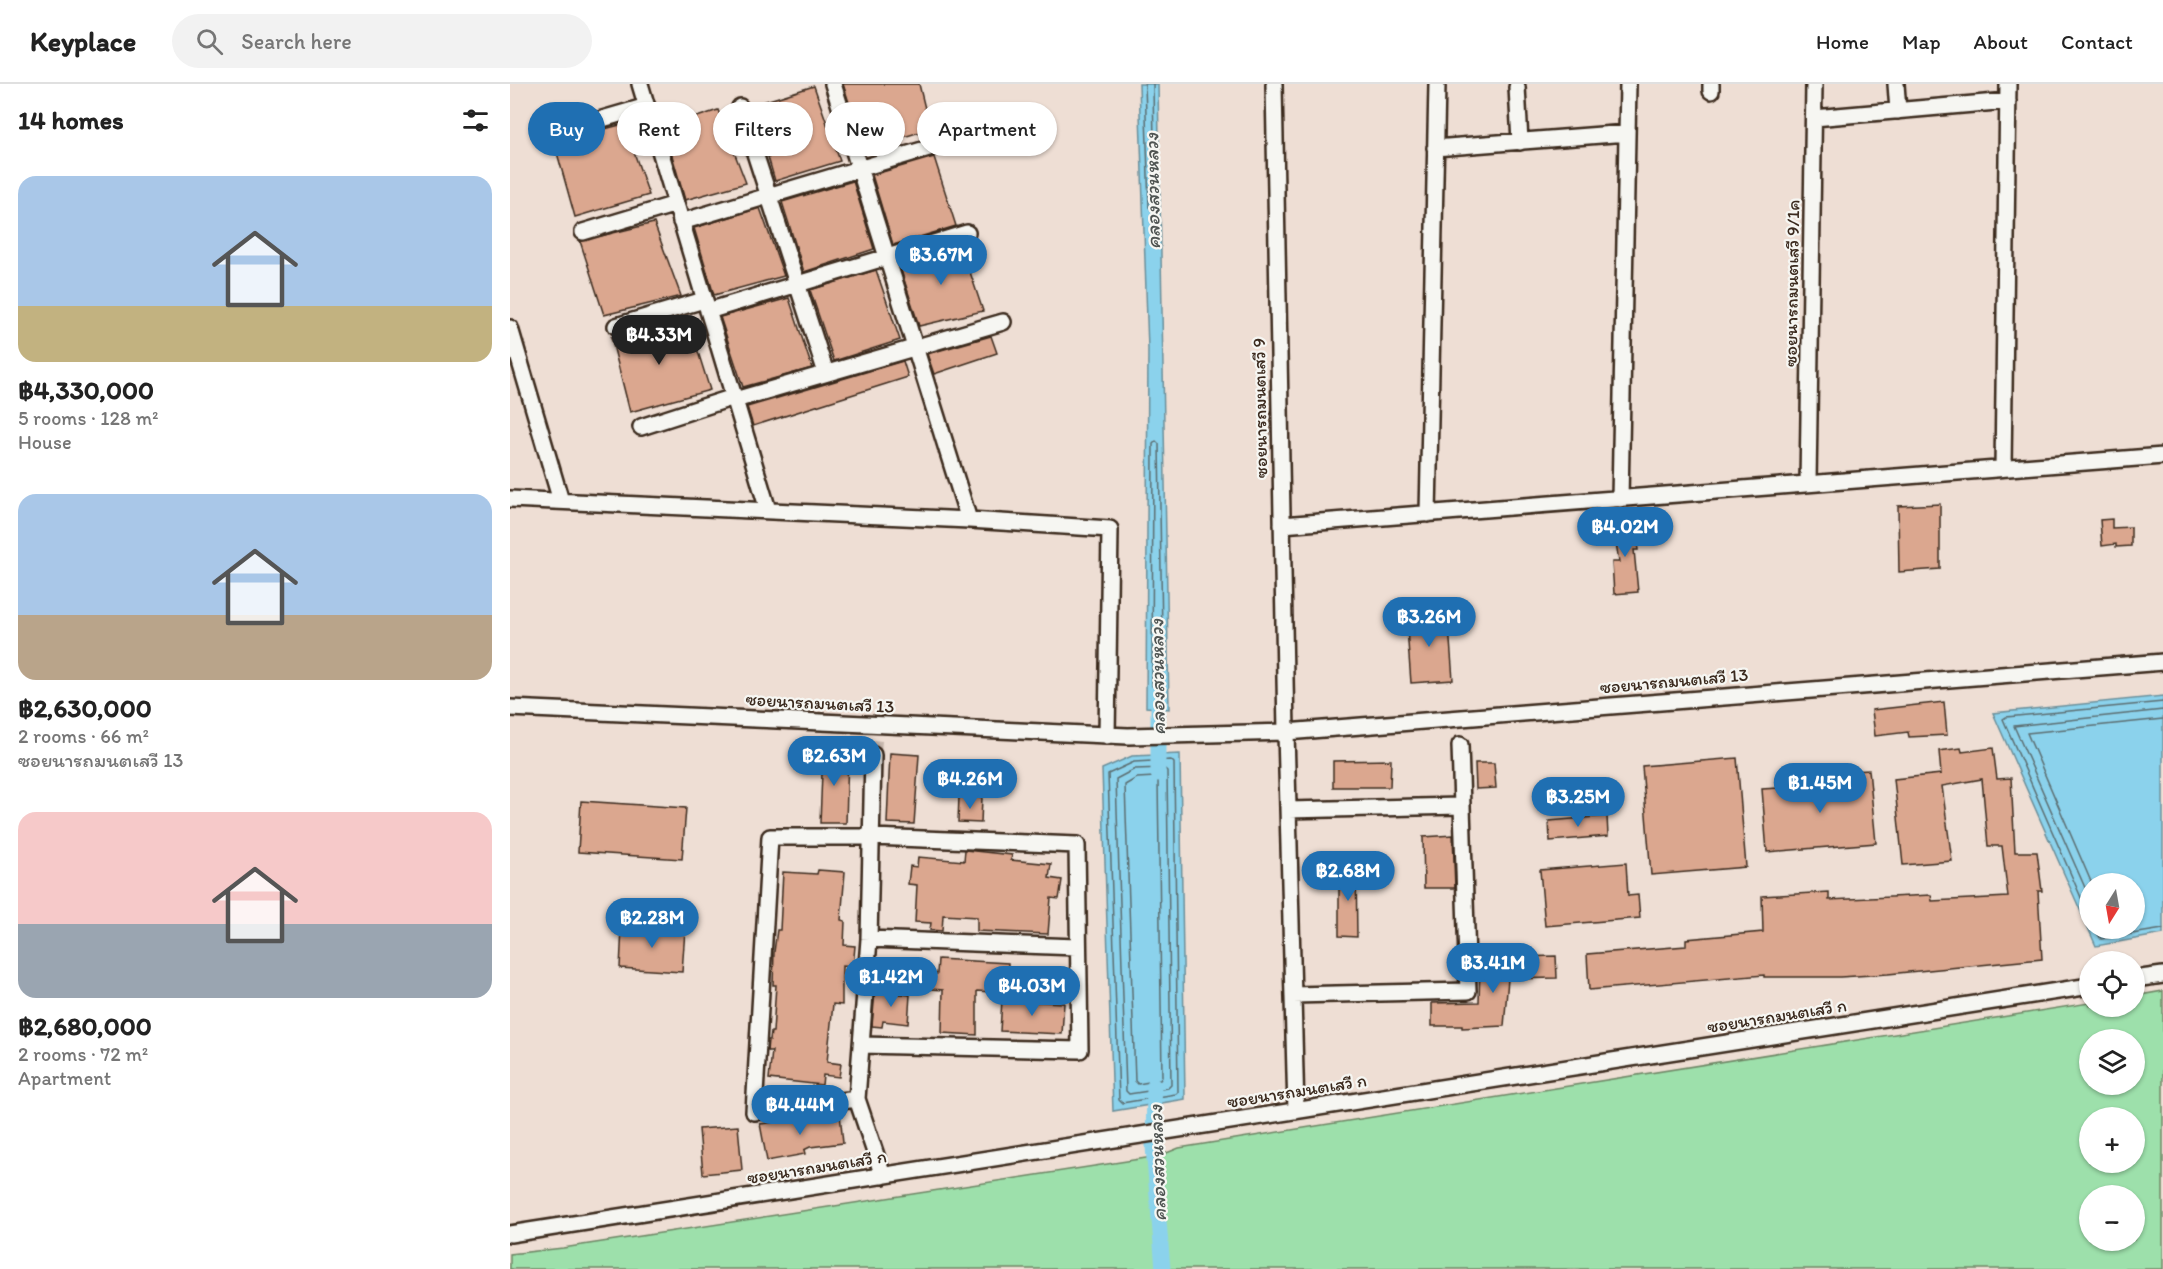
<!DOCTYPE html>
<html lang="en">
<head>
<meta charset="utf-8">
<style>
	body { margin:0; font-family:Itim,"Playpen Sans Thai",sans-serif; background:#f2f2f2; color:#222; height:100vh; display:flex; flex-direction:column; font-size:22px; white-space:nowrap }
	* { box-sizing:border-box; margin:0 }
	p { font-size:20px; color:#767676 }
	.icon { flex:none; width:33px; height:33px; fill:none; stroke:currentColor; stroke-width:2; stroke-linecap:round; stroke-linejoin:round }
	.map { position:relative; flex:1; overflow:hidden }
	.side { display:flex; flex-direction:column; background:#fff; width:510px }
	.side>* { flex:none }
	.banner { position:absolute; left:18px; top:18px; width:570px; height:54px; display:flex; gap:12px }
	.needle { width:39px; rotate:191deg }
	.controls { position:absolute; left:1569px; top:789px; display:grid; gap:12px }
	.controls a { display:grid; place-items:center; width:66px; height:66px; border-radius:50%; background:#fff; box-shadow:0 2px 4px #0004; font-size:30px }
	.price { position:absolute; translate:-50% -51px; padding:0 14px; border-radius:21px; background:#1f6fb2; color:#fff; font-size:20px; line-height:39px; filter:drop-shadow(0 2px 3px #0008) }
	.price::after { content:''; position:absolute; left:50%; top:36px; width:18px; height:14px; margin-left:-9px; background:inherit; clip-path:polygon(0 0,100% 0,50% 100%) }
	.price.selected { background:#222; color:#fff }
	ul { padding:0; list-style:none }
	li { display:grid; align-content:center; gap:12px; height:318px; padding:0 18px }
	li span { display:grid; place-items:center; height:186px; border-radius:18px; color:#555 }
	li>.icon { margin-inline-start:auto }
	span .icon { width:108px; height:108px; fill:#fffc; stroke-width:1 }
	li b { font-size:26px }
	h2 { display:flex; justify-content:space-between; align-items:center; height:72px; padding:0 18px; font-size:26px }
	.tag { padding:0 21px; border-radius:27px; background:#fff; box-shadow:0 2px 4px #0004; font-size:21px; line-height:54px }
	.tag.selected { background:#1f6fb2; color:#fff }
	header { display:flex; align-items:center; gap:36px; box-sizing:border-box; height:84px; padding:0 30px; background:#fff; border-bottom:2px solid #e0e0e0 }
	header strong { font-size:28px }
	nav { display:flex; gap:33px; margin-inline-start:auto; font-size:21px }
	.search { width:420px; height:54px; background:#f2f2f2; display:flex; align-items:center; gap:15px; box-sizing:border-box; padding:0 21px; border-radius:33px; color:#767676; font-size:22px }
	main { display:flex; flex:1; min-height:0 }
	.map>svg:first-child { display:block }
	.green { fill:#9de0ab; stroke:#6c8564; stroke-width:1.5; fill-rule:evenodd }
	.water { fill:#8bd2ec; stroke:#6b8f9a; stroke-width:1.5; fill-rule:evenodd }
	.lines { fill:none; stroke-linecap:round; stroke-linejoin:round }
	.shore { stroke:#5b6d70; stroke-width:1.5 }
	.canal { stroke:#8bd2ec; stroke-width:15 }
	.building { fill:#dba78f; stroke:#3b2a1e; stroke-width:1.5 }
	.minor-tunnel { stroke:#cabab0; stroke-width:15; stroke-dasharray:15 8; stroke-linecap:butt }
	.minor-casing { stroke:#3b2a1e; stroke-width:20 }
	.minor { stroke:#f6f6f2; stroke-width:15 }
	.labels { text-anchor:middle; dominant-baseline:central; stroke-width:4.5; stroke-linejoin:round; paint-order:stroke }
	.street-label { font-size:18px; fill:#3b2a1e; stroke:#f6f6f2 }
	.water-label { font-size:20px; font-style:italic; fill:#4f5452; stroke:#f6f6f2 }
</style>
</head>
<body>
<header>
<strong>Keyplace</strong>
<div class="search"><svg class="icon" aria-label="search" viewBox="0 0 24 24"><circle cx="10" cy="10" r="6"/><path d="M15 15l6 6"/></svg>Search here</div>
<nav><a>Home</a><a>Map</a><a>About</a><a>Contact</a></nav>
</header>
<main>
<section class="side">
<h2>14 homes<svg class="icon" aria-label="filters" viewBox="0 0 24 24"><path d="M4 7h16M4 17h16"/><circle cx="9" cy="7" r="2"/><circle cx="15" cy="17" r="2"/></svg></h2>
<ul>
<li><span style="background:linear-gradient(#a9c7e8 70%,#c2b280 0)"><svg class="icon" aria-label="home" viewBox="0 0 24 24"><path d="M3 11l9-7 9 7M6 9v11h12V9"/></svg></span><div><b>฿4,330,000</b><p>5 rooms · 128 m²</p><p>House</p></div></li>
<li><span style="background:linear-gradient(#a9c7e8 65%,#b9a48a 0)"><svg class="icon" aria-label="home" viewBox="0 0 24 24"><path d="M3 11l9-7 9 7M6 9v11h12V9"/></svg></span><div><b>฿2,630,000</b><p>2 rooms · 66 m²</p><p>ซอยนารถมนตเสวี 13</p></div></li>
<li><span style="background:linear-gradient(#f6c9c9 60%,#9aa5b1 0)"><svg class="icon" aria-label="home" viewBox="0 0 24 24"><path d="M3 11l9-7 9 7M6 9v11h12V9"/></svg></span><div><b>฿2,680,000</b><p>2 rooms · 72 m²</p><p>Apartment</p></div></li>
</ul>
</section>
<div class="map">
<svg width="1653" height="1185" viewBox="0 0 1653 1185">
	<rect width="100%" height="100%" fill="#eeded4"/>
	<filter id="ink" filterUnits="userSpaceOnUse"><feTurbulence type="fractalNoise" baseFrequency=".0167" numOctaves="2"/><feDisplacementMap in="SourceGraphic" scale="12" xChannelSelector="R" yChannelSelector="G"/><feConvolveMatrix kernelMatrix="1 2 1 2 8 2 1 2 1" color-interpolation-filters="sRGB"/></filter>
	<g filter="url(#ink)">
		<path class="green" d="M1653,907V1185H0V1170L53,1164L649,1072L669,1064L1579,919L1580,922H1624L1625,912ZM1580,956H1624V1000H1580ZM1580,1034H1624V1078H1580ZM1580,1112H1624V1156H1580Z"/>
		<path class="water" d="M629,0H648L659,625L636,623L638,265Z
			M1653,612V850L1586,862L1483,629ZM1580,800H1624V844H1580Z
			M670,670L675,1015L603,1027L592,685L622,672Z"/>
		<g class="lines">
			<path class="shore" d="M635,0L639,123L642,126L645,123L643,0
				M646,357L649,360L653,615L650,618H644L642,615L643,360Z
				M661,676L664,679L668,1008L666,1010L612,1019L609,1016L598,690L624,678Z
				M654,684L657,687L661,1001L658,1004L619,1010L616,1007L606,695L625,685Z
				M645,693L648,696L652,993L650,996L628,1000L625,997L615,701L627,694Z
				M1582,800L1517,649L1653,635
				M1580,815L1504,642L1653,626
				M1580,834L1493,635L1496,633L1653,618
				M1584,844L1591,855L1653,845"/>
			<path class="canal" d="M648,606V690
				M644,1002L643,1063L653,1185"/>
		</g>
		<path class="building" d="M333,0H409L420,45L354,65Z
			M304,2L330,77L265,97L243,21Z
			M208,26L236,99L175,116L154,44Z
			M114,40L139,111L65,133L44,58Z
			M424,73L446,142L383,161L362,91Z
			M343,97L364,165L294,188L272,118Z
			M250,124L274,192L204,211L184,144Z
			M144,139L171,212L94,231L70,157Z
			M451,161L473,227L409,242L389,180Z
			M366,186L390,256L324,277L300,206Z
			M279,214L302,284L233,303L210,233Z
			M179,239L200,306L120,328L101,253L140,243L142,248Z
			M481,252L487,269L424,290L417,270Z
			M393,277L398,293L243,342L237,323Z
			M1430,420V485L1389,488L1388,422Z
			M1124,434L1128,466H1124L1128,508L1104,510L1102,478H1109L1103,439Z
			M1602,435V444L1621,443V462L1606,463V460L1592,462L1590,436Z
			M938,530L943,596L901,599L896,531Z
			M1434,618L1437,651L1399,653L1398,648L1365,652L1362,626Z
			M313,664H325L324,670L338,671L336,739H310Z
			M1451,664L1452,668L1483,664L1487,695L1501,694L1505,768H1527L1532,807H1528L1532,875L1378,890L1330,893H1254V891L1079,906L1077,870L1176,862V855L1253,848L1252,812L1319,808V816L1421,811L1422,817L1498,813L1492,762H1478L1472,695L1432,702L1442,777L1393,781L1384,695L1431,690L1429,667Z
			M380,669L409,671L404,740L377,739Z
			M1227,674L1236,783L1141,791L1132,682Z
			M881,676L880,703H823V677Z
			M965,679H984L986,704L966,705Z
			M1359,686L1366,759L1257,768L1252,705L1329,700L1328,688Z
			M449,712L472,713L471,739L448,738Z
			M71,717L176,724L172,775L68,768Z
			M1097,732L1098,752L1040,757L1039,737Z
			M943,751L945,804H914L913,753Z
			M455,766L502,771L501,776L541,780L539,794L552,796L549,815L541,814L538,850L467,847V833L433,831L432,847L420,846L421,839L405,838L407,801L398,800L400,782L407,783L408,773L454,777Z
			M1116,779L1118,812L1128,811L1130,834L1035,842L1030,786Z
			M846,783L847,853L829,852V784Z
			M308,786L335,788L331,836L335,837L334,861L345,862L343,883L332,882V921L323,920L317,978L331,980L329,993L313,991L312,1001L259,995L262,967H257L258,956H260L261,948H263L266,901H263L264,868L267,846H270L273,788L307,790Z
			M112,843L175,846L172,888L110,884Z
			M1046,872L1047,894L998,895L994,942L952,944V942H922V919L969,918L970,882L1007,880L1006,873Z
			M428,875L498,879L497,909L467,907V951L432,949L433,906L398,903L399,888L427,890Z
			M365,907L400,911L398,940L373,937L372,943L362,942Z
			M492,916L554,919L552,950L490,947Z
			M330,1030L333,1059L300,1063L294,1066L295,1070L257,1077L250,1040Z
			M228,1042L232,1086L193,1090L189,1045Z"/>
		<g class="lines">
			<path class="minor-tunnel" d="M363,671L365,653"/>
			<defs>
				<path id="minor" d="M130,0L258,426
					M323,0L459,436
					M764,0L776,648L786,1027
					M1201,0V7
					M1386,0L1388,27
					M1007,3L1010,58
					M230,23L316,289
					M1304,34L1498,17
					M44,49L137,22
					M925,64L1117,49
					M171,138L439,58
					M73,148L166,120
					M198,227L457,149
					M106,242L194,216
					M0,244L51,417
					M225,316L493,238
					M131,343L224,313
					M1493,384L1498,0
					M1298,399L1304,0
					M0,415L459,436L600,445L597,652
					M1110,415L1118,0
					M918,430L927,0
					M772,441L1653,372
					M0,624L618,652L776,648L1653,578
					M363,671L359,855L347,1015L373,1092
					M778,726L950,722
					M359,855L567,863
					M1624,895L1653,891
					M783,911L958,907L950,661
					M347,1015L244,1028L260,753H362L567,761L570,966L351,961
					M0,1150L1580,902"/>
			</defs>
			<use href="#minor" class="minor-casing"/>
			<use href="#minor" class="minor"/>
		</g>
	</g>
	<g class="labels">
		<g class="street-label">
			<text transform="translate(1282 199) rotate(-89)">ซอยนารถมนตเสวี 9/1ค</text>
			<text transform="translate(750 324) rotate(-91)">ซอยนารถมนตเสวี 9</text>
			<text transform="translate(1164 597) rotate(-5)">ซอยนารถมนตเสวี 13</text>
			<text transform="translate(310 619) rotate(3)">ซอยนารถมนตเสวี 13</text>
			<text transform="translate(1267 932) rotate(-9)">ซอยนารถมนตเสวี ก</text>
			<text transform="translate(787 1007) rotate(-9)">ซอยนารถมนตเสวี ก</text>
			<text transform="translate(307 1083) rotate(-9)">ซอยนารถมนตเสวี ก</text>
		</g>
		<g class="water-label">
			<text transform="translate(642 107) rotate(-91)">คลองสวนหลวง</text>
			<text transform="translate(647 593) rotate(-91)">คลองสวนหลวง</text>
			<text transform="translate(647 1079) rotate(-92)">คลองสวนหลวง</text>
		</g>
	</g>
</svg>
<div class="controls">
<a><svg class="needle" viewBox="-14 -14 28 28"><path d="M0-13l5 13h-10z" fill="#e53935"/><path d="M0 13l5-13h-10z" fill="#767676"/></svg></a>
<a><svg class="icon" aria-label="locate" viewBox="0 0 24 24"><circle cx="12" cy="12" r="6"/><path d="M12 2v4M12 18v4M2 12h4M18 12h4"/></svg></a>
<a><svg class="icon" aria-label="layers" viewBox="0 0 24 24"><path d="M12 4l9 5-9 5-9-5zM3 14l9 5 9-5"/></svg></a>
<a>+</a>
<a>−</a>
</div>
<b class="price" style="left:431px;top:202px">฿3.67M</b>
<b class="price selected" style="left:149px;top:282px">฿4.33M</b>
<b class="price" style="left:1115px;top:474px">฿4.02M</b>
<b class="price" style="left:919px;top:564px">฿3.26M</b>
<b class="price" style="left:324px;top:703px">฿2.63M</b>
<b class="price" style="left:460px;top:726px">฿4.26M</b>
<b class="price" style="left:1310px;top:730px">฿1.45M</b>
<b class="price" style="left:1068px;top:744px">฿3.25M</b>
<b class="price" style="left:838px;top:818px">฿2.68M</b>
<b class="price" style="left:142px;top:865px">฿2.28M</b>
<b class="price" style="left:983px;top:910px">฿3.41M</b>
<b class="price" style="left:381px;top:924px">฿1.42M</b>
<b class="price" style="left:522px;top:933px">฿4.03M</b>
<b class="price" style="left:290px;top:1052px">฿4.44M</b>
<div class="banner">
<a class="tag selected">Buy</a>
<a class="tag">Rent</a>
<a class="tag">Filters</a>
<a class="tag">New</a>
<a class="tag">Apartment</a>
</div>
</div>
</main>
</body>
</html>
